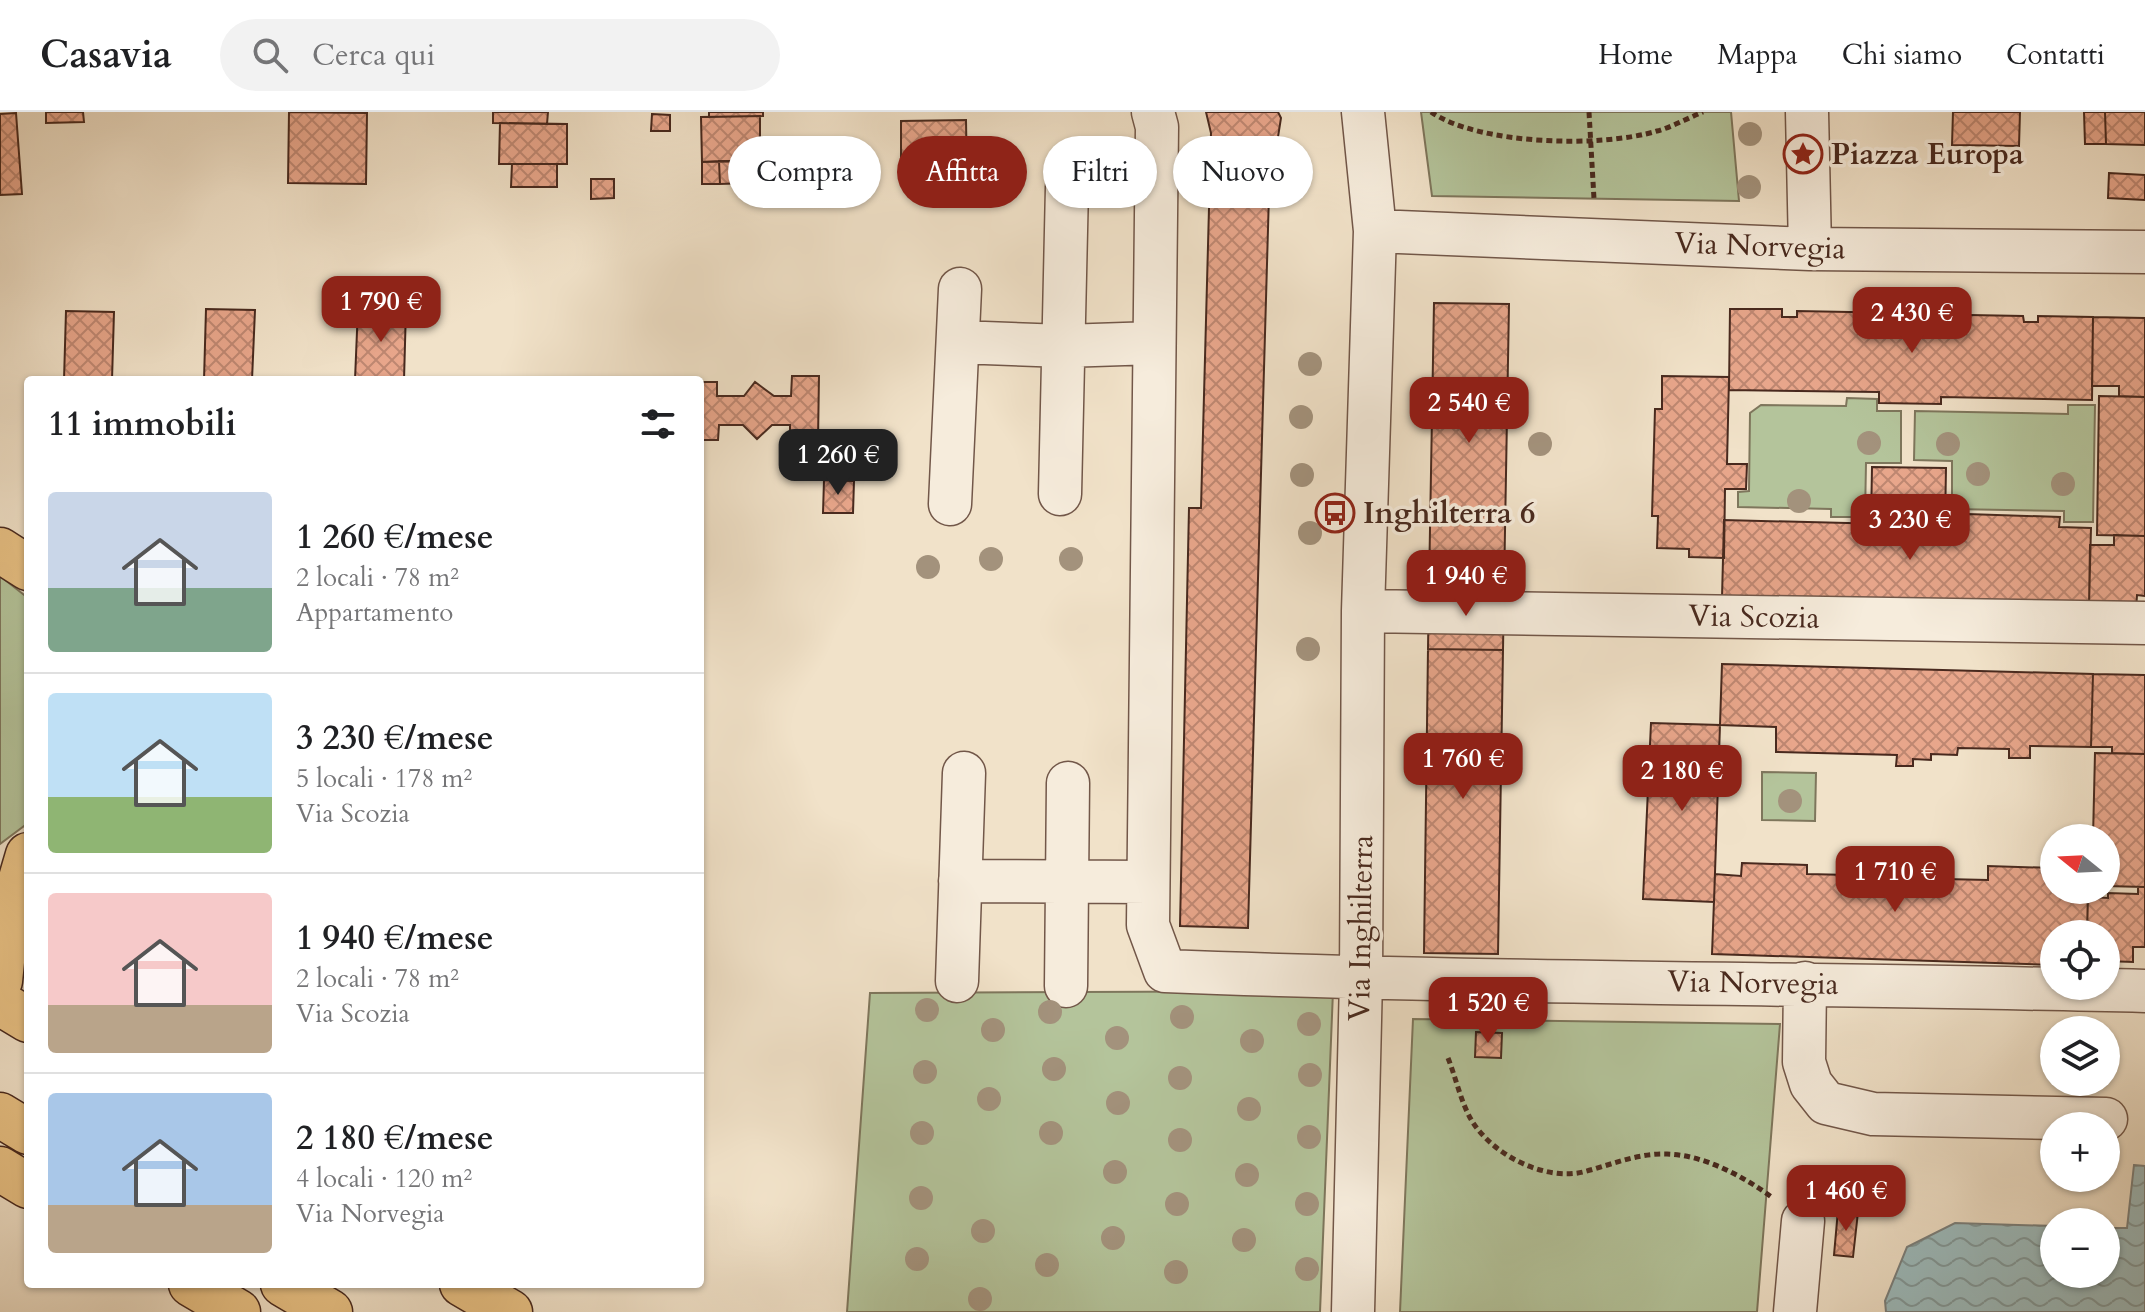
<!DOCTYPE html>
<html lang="it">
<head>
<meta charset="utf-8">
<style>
	body { margin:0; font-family:Cardo,serif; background:#f2f2f2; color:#202124; height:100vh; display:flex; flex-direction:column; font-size:30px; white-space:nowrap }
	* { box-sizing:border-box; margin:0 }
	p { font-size:26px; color:#757577 }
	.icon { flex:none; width:44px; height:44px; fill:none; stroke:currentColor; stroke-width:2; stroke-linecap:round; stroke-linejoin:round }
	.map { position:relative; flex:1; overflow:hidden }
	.details { position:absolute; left:24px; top:264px; width:680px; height:912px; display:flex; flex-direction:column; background:#fff; border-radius:8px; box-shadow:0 2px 6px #0004 }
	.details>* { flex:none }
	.hud { position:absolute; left:728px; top:24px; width:760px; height:72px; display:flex; gap:16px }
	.needle { width:52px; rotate:288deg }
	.buttons { position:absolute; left:2040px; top:712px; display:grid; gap:16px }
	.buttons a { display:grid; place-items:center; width:80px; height:80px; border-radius:50%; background:#fff; box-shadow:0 2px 6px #0004; font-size:40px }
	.price { position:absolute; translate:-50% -68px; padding:0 18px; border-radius:16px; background:#8f2418; color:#fff; font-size:26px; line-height:52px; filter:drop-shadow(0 2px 4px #0008) }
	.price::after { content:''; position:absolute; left:50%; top:48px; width:24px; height:18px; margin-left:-12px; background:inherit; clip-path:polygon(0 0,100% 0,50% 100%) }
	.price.selected { background:#222; color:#fff }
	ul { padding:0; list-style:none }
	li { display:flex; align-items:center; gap:24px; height:200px; padding:0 24px }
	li+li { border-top:2px solid #e0e0e0 }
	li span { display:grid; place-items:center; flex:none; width:224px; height:160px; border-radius:8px; color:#555 }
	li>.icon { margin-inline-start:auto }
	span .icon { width:96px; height:96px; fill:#fffc; stroke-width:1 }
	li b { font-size:34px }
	h2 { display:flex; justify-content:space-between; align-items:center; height:96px; padding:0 24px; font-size:34px }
	.tag { padding:0 28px; border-radius:36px; background:#fff; box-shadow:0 2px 6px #0004; font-size:28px; line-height:72px }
	.tag.selected { background:#8f2418; color:#fff }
	header { display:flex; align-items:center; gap:48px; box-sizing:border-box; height:112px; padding:0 40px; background:#fff; border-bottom:2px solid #e0e0e0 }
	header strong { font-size:38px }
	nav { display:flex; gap:44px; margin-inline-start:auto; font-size:28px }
	.search { width:560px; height:72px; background:#f2f2f2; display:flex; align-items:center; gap:20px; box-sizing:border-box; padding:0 28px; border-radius:44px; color:#757577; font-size:30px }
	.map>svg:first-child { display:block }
	.green { fill:#b4c49b; stroke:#7e765c; stroke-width:2 }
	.water { fill:url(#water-waves); stroke:#7b817e; stroke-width:2 }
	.building { fill:url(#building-cross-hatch); stroke:#48291e; stroke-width:2 }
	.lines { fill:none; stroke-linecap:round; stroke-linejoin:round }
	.minor-casing { stroke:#725749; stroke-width:45 }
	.major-casing { stroke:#48291e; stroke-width:47 }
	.highway-casing { stroke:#48291e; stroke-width:47 }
	.path { stroke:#48291e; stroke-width:5; stroke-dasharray:6 4; stroke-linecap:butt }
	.minor { stroke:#f6ecdc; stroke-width:42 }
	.major { stroke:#e8c184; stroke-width:44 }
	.highway { stroke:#e8c184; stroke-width:44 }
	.tree { fill:#a3927c }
	.labels { text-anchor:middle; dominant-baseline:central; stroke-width:7; stroke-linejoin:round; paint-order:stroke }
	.poi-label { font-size:30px; font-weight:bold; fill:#48291e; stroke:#f6ecdc; text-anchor:start }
	.street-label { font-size:30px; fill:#48291e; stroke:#f6ecdc }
</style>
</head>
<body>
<header>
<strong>Casavia</strong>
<div class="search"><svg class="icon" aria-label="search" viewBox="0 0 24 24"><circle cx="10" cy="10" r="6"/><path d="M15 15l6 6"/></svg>Cerca qui</div>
<nav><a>Home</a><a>Mappa</a><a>Chi siamo</a><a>Contatti</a></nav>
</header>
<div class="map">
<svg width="2145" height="1200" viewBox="0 0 2145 1200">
	<defs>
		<pattern id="water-waves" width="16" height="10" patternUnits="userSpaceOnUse" patternTransform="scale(2)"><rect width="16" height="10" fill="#9dbcbe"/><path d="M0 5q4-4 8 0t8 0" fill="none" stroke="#82999a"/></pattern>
		<pattern id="building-cross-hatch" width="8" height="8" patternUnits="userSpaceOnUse" patternTransform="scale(2)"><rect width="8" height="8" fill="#e8a68b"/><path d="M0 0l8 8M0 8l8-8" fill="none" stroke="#be8771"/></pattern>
	</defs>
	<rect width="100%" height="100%" fill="#f1e2c9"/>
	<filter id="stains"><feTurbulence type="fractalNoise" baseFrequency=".0025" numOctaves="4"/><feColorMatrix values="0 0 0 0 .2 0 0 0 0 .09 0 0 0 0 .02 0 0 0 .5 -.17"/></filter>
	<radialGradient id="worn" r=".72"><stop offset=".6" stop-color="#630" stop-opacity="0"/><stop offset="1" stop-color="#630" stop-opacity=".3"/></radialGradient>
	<path class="green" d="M1421,0H1731L1739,89L1432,84Z
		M1847,286L1877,287V299H1901V351H1866L1865,405H1831V397L1738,395V380L1749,379L1750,301L1761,293L1846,294Z
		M2068,293H2095L2093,410H2064V399L1952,397V349L1914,348L1915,299L2068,302Z
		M0,464L28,486V711L0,732Z
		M1762,660L1816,661L1815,709L1762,708Z
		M1333,879L1320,1200H847L870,881Z
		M1413,907L1780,912L1757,1200H1400Z"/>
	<path class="water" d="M2134,1053L2145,1054V1200H1886L1885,1189L1907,1135L1955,1111L2054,1114V1162H2106V1116H2127Z"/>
	<path class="building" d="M46,0H83L84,10L46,11Z
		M289,0L367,1L366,72L288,71Z
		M493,0H548L547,12L493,11Z
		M709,0H763V4L709,5Z
		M1206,0H1278L1281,6L1269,82L1248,816L1180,814L1189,396H1201L1211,21Z
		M1953,0H2020L2019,34L1952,33Z
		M2084,0H2105L2106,32H2085Z
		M2105,0H2145V33L2106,32Z
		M16,1L22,82L0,83V2Z
		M652,2L670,3V19H651Z
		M760,4V49L702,50L701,5Z
		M966,8L967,69H901V9Z
		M500,11L567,12V52H499Z
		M719,49H750V71L720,72Z
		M719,49L720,72H702V50Z
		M512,52H557V75H511Z
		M2109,61L2145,63V88L2108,86Z
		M591,67H614V86L591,87Z
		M1434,191L1509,192L1504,476L1429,474Z
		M358,195L406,196L404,268H355Z
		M206,197L255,198L252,268H204Z
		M1730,197H1782V205H1797V199L1902,201V208H1916V202L2023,204L2024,210H2038V204L2093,205L2092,288L1941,285V292L1879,291V280L1729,278Z
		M66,199L114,200L112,268H64Z
		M2093,205L2145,206V285L2119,284V274H2092Z
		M792,264H819L818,328L790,329V313H772L757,327L743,313H719L718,328H700V270H717V284H744L755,270L774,284H791Z
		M1662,264L1729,265L1727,352H1747L1746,377H1725L1724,446L1689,445V437L1657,436L1658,404H1652L1655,297H1662Z
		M2099,284L2145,285V424L2097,423Z
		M1872,355L1946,356L1945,413L1871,412Z
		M824,368L854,369L853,401H823Z
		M1967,402L2060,405L2059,415L2091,416L2089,494L1722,486L1724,408L1966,414Z
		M2114,423L2145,424V484L2137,483L2136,499L2089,494L2090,433H2114Z
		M1429,474L1504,476L1503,538L1428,537Z
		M1428,537L1503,538L1498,842L1424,841Z
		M1722,552L2093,562L2091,635L2030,634V646H2009V637L1958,636L1957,643L1931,642V648L1913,647V654H1896L1897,643L1776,640V615L1720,613Z
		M2093,562L2145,563V642L2112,641V635H2091Z
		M1651,611L1720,613L1714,790L1643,787Z
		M2095,641L2145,642V775L2106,774V726H2093Z
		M1742,751L1807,753V762L1850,763L1851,753L1891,754V761H1907V755L1945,756L1944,767L1988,768V754L2054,756V778H2088L2087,822H2054V853L1712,842L1715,762L1741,764Z
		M2138,775H2145V835H2133V850L2106,849V822H2087L2088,785L2108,786V781L2138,782Z
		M1476,920L1502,921L1501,946L1475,945Z
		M1838,1098L1858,1100L1853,1145L1834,1143Z"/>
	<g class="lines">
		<defs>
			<path id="minor" d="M1153,0L1157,15L1148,813L1165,859C1491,872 1818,871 2145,879
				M1807,0L1810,137
				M1375,119L1810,137L2145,140
				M958,230L1064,234L1154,231
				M1060,382L1067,75
				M950,392L960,177
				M1363,499L2145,511
				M960,769L1148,770
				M957,869L964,661
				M1805,871L1804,950L1811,972L1826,991L1873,1002L2106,1007
				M1066,874L1068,671
				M1353,1200L1361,867L1363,499L1375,119L1363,0
				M1795,1200L1803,1109"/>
			<path id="major" d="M0,438L28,456
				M0,869L5,821L28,743
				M0,891L28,908
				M462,1172L510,1200"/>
			<path id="highway" d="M0,1003L28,1020
				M0,1057L28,1074
				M191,1172L238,1200
				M283,1172L330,1200"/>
		</defs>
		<use href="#minor" class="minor-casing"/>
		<use href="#major" class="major-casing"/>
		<use href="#highway" class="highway-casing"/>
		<path class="path" d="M1431,0C1479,33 1601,36 1657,19C1672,15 1688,6 1703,0
			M1589,0L1594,87
			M1448,946C1456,966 1461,991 1472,1009C1493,1043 1544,1069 1583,1060C1611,1053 1637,1041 1667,1042C1704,1043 1743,1064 1773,1086"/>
		<use href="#minor" class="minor"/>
		<use href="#major" class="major"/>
		<use href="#highway" class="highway"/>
	</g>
	<g class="tree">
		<circle cx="1750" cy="22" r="12"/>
		<circle cx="1749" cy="75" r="12"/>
		<circle cx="1310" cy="252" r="12"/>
		<circle cx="1301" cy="305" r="12"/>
		<circle cx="1869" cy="331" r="12"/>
		<circle cx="1540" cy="332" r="12"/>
		<circle cx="1948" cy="332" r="12"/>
		<circle cx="1978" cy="362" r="12"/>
		<circle cx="1302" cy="363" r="12"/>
		<circle cx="2063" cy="372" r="12"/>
		<circle cx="1799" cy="389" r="12"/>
		<circle cx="1310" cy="421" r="12"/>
		<circle cx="991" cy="447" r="12"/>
		<circle cx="1071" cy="447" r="12"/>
		<circle cx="928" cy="455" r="12"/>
		<circle cx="1308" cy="537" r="12"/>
		<circle cx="1790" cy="689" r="12"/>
		<circle cx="927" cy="898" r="12"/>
		<circle cx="1050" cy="900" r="12"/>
		<circle cx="1182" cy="905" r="12"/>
		<circle cx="1309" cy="912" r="12"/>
		<circle cx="993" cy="918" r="12"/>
		<circle cx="1117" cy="926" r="12"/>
		<circle cx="1252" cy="929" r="12"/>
		<circle cx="1054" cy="957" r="12"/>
		<circle cx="925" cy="960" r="12"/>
		<circle cx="1310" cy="963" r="12"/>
		<circle cx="1180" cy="966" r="12"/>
		<circle cx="989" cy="987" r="12"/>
		<circle cx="1118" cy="991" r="12"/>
		<circle cx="1249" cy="997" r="12"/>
		<circle cx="922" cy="1021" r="12"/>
		<circle cx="1051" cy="1021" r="12"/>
		<circle cx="1309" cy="1025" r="12"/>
		<circle cx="1180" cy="1028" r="12"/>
		<circle cx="1115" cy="1060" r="12"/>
		<circle cx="1247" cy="1063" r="12"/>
		<circle cx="921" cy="1086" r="12"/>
		<circle cx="1177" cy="1092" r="12"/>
		<circle cx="1307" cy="1092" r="12"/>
		<circle cx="983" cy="1119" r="12"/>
		<circle cx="1113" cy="1126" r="12"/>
		<circle cx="1244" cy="1128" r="12"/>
		<circle cx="917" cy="1147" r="12"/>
		<circle cx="1047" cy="1153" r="12"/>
		<circle cx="1307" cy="1157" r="12"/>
		<circle cx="1176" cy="1160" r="12"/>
		<circle cx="980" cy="1187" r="12"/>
	</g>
	<defs>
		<symbol id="sight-ring" viewBox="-11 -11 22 22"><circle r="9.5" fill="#f6ecdc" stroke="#8f2418" stroke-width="1.5"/><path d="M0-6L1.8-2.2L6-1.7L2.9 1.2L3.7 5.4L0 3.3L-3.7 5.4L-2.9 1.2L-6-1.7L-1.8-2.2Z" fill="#8f2418"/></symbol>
		<symbol id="bus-ring" viewBox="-11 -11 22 22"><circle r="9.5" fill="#f6ecdc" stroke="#8f2418" stroke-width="1.5"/><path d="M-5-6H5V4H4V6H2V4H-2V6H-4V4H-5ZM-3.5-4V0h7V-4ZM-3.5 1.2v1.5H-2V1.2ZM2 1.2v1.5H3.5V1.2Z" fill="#8f2418"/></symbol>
	</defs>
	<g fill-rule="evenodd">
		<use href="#sight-ring" x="1781" y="20" width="44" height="44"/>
		<use href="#bus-ring" x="1313" y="379" width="44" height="44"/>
	</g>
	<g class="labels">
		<g class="poi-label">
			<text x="1831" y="42">Piazza Europa</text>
			<text x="1363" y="401">Inghilterra 6</text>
		</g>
		<g class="street-label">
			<text transform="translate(1760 134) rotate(2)">Via Norvegia</text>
			<text transform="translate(1754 505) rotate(1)">Via Scozia</text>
			<text transform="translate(1361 816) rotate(-89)">Via Inghilterra</text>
			<text transform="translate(1753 871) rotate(1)">Via Norvegia</text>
		</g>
	</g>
	<rect width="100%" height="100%" filter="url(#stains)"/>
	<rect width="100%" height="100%" fill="url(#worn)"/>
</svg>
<div class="buttons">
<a><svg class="needle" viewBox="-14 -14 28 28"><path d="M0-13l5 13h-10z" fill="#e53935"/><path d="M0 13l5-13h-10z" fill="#757577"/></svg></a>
<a><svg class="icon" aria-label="locate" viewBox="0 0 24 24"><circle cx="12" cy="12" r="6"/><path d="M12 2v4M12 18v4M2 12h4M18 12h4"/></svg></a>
<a><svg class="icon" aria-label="layers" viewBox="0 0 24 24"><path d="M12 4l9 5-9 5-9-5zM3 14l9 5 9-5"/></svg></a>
<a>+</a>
<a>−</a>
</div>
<b class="price" style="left:381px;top:232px">1 790 €</b>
<b class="price" style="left:1912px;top:243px">2 430 €</b>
<b class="price" style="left:1469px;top:333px">2 540 €</b>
<b class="price selected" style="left:838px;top:385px">1 260 €</b>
<b class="price" style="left:1910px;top:450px">3 230 €</b>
<b class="price" style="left:1466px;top:506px">1 940 €</b>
<b class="price" style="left:1463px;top:689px">1 760 €</b>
<b class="price" style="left:1682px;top:701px">2 180 €</b>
<b class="price" style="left:1895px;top:802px">1 710 €</b>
<b class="price" style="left:1488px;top:933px">1 520 €</b>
<b class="price" style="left:1846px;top:1121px">1 460 €</b>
<div class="hud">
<a class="tag">Compra</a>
<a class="tag selected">Affitta</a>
<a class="tag">Filtri</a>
<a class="tag">Nuovo</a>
</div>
<section class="details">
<h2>11 immobili<svg class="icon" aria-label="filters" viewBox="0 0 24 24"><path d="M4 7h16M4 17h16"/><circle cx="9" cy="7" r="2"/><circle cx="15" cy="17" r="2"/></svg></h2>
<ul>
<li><span style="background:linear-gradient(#c9d6e8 60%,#7fa58c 0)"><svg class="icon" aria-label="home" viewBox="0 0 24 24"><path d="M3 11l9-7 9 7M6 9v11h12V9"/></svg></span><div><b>1 260 €/mese</b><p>2 locali · 78 m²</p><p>Appartamento</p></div></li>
<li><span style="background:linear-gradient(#bfe0f5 65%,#8fb573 0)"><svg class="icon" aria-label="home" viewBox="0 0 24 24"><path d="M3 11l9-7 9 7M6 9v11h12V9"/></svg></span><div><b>3 230 €/mese</b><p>5 locali · 178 m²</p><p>Via Scozia</p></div></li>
<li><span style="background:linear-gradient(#f6c9c9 70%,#b9a48a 0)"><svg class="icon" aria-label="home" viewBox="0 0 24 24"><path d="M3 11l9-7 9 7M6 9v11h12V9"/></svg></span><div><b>1 940 €/mese</b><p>2 locali · 78 m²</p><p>Via Scozia</p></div></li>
<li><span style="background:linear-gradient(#a9c7e8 70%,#b9a48a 0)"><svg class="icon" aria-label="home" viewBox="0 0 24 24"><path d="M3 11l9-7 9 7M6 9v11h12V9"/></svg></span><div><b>2 180 €/mese</b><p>4 locali · 120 m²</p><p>Via Norvegia</p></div></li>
</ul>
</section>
</div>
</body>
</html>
